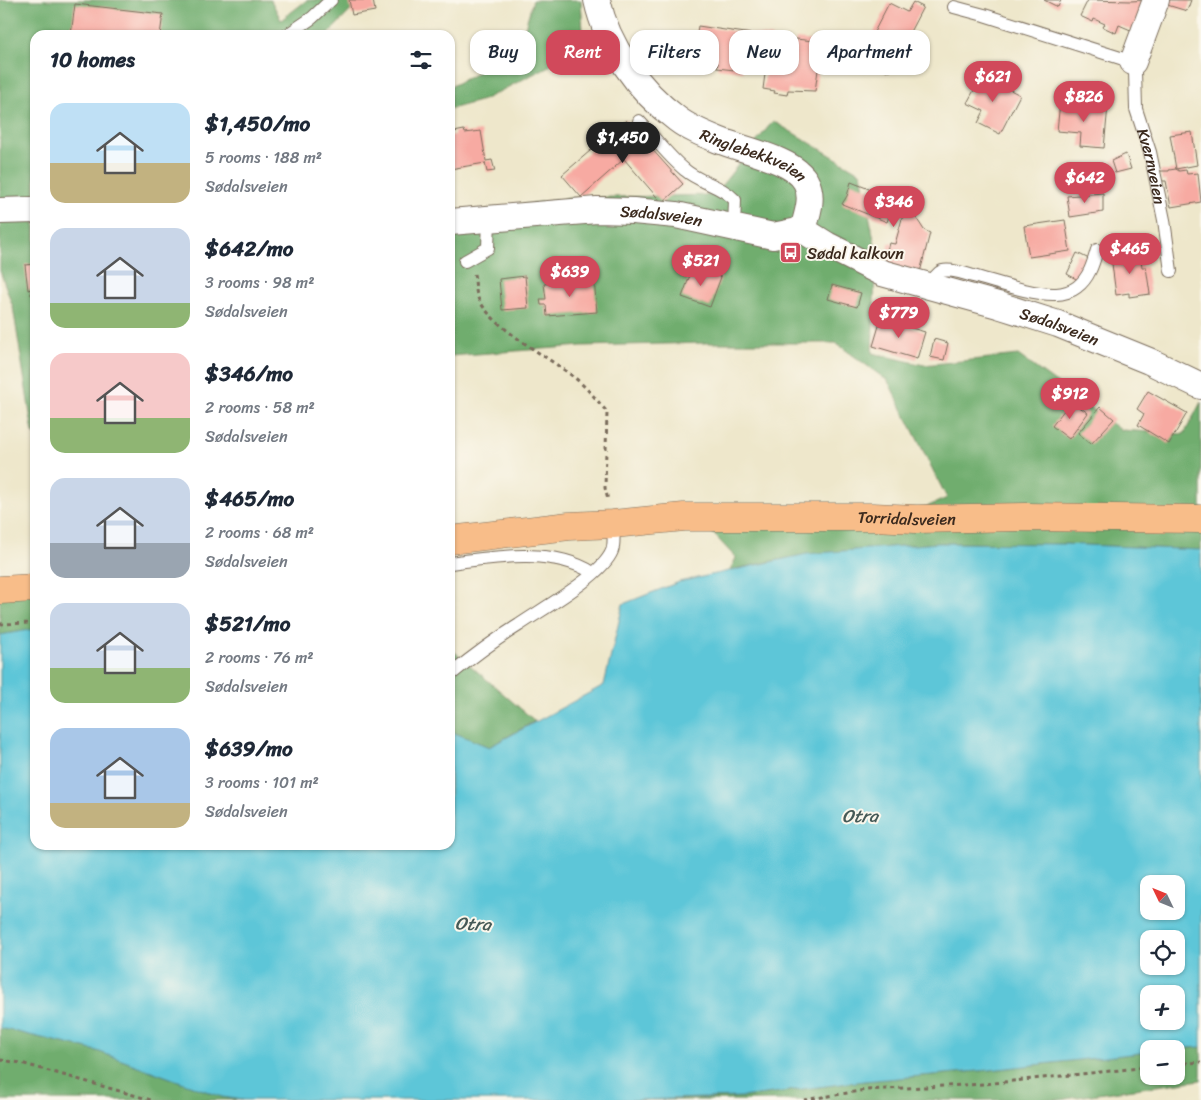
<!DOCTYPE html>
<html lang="en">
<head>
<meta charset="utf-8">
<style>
	body { margin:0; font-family:Sriracha,sans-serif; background:#f2f2f3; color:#1f2937; height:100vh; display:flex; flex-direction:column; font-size:19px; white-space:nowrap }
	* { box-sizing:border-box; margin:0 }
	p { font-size:16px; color:#747a83 }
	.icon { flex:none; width:28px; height:28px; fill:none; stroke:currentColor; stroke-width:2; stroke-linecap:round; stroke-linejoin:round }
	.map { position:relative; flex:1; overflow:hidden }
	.side { position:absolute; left:30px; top:30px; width:425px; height:820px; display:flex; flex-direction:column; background:#fff; border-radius:15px; box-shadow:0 1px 4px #0004 }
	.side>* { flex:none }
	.hud { position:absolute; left:470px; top:30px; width:475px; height:45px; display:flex; gap:10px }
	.needle { width:32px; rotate:313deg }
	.tools { position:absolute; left:1140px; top:875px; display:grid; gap:10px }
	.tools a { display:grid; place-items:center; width:45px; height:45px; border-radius:10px; background:#fff; box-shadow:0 1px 4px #0004; font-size:25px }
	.price { position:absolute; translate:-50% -42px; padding:0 11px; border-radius:18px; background:#d1495b; color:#fff; font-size:16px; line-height:32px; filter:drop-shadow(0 1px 2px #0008) }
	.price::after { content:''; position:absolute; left:50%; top:30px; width:15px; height:11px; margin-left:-8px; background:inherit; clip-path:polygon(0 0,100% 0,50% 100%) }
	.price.active { background:#222; color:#fff }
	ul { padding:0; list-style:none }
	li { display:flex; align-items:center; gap:15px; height:125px; padding:0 20px }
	li span { display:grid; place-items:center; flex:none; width:140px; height:100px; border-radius:15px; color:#555 }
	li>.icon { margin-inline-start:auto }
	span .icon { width:60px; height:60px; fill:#fffc; stroke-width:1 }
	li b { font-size:21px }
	h2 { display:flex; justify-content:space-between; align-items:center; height:60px; padding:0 20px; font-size:21px }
	.tag { padding:0 18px; border-radius:15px; background:#fff; box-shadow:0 1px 4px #0004; font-size:18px; line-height:45px }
	.tag.active { background:#d1495b; color:#fff }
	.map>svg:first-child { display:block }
	.forest { fill:#70ad6e; stroke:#566c46 }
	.water { fill:#5dc6d8; stroke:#4c787b; fill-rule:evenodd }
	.building { fill:#f7aaa2 }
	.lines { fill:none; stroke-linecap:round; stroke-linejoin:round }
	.lane-casing { stroke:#7a6c5b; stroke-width:14 }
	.street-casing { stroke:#7a6c5b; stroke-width:28 }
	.primary-casing { stroke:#7a6c5b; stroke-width:29 }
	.path { stroke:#7a6c5b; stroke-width:3; stroke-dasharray:4 4; stroke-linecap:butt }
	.lane { stroke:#fff; stroke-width:12 }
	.street { stroke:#fff; stroke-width:26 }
	.primary { stroke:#f8bd89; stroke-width:28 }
	.labels { text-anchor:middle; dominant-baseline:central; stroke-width:4; stroke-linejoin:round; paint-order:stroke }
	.street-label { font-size:16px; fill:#3b2a1e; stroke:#fbf7ec }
	.poi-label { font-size:16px; fill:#3b2a1e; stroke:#fbf7ec; text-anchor:start }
	.water-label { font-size:18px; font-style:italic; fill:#455956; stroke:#fbf7ec }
</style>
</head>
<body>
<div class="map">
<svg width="1201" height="1100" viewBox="0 0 1201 1100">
	<rect width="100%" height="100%" fill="#fbf7ec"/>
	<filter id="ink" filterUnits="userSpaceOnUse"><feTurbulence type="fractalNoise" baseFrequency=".02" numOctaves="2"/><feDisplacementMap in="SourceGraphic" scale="10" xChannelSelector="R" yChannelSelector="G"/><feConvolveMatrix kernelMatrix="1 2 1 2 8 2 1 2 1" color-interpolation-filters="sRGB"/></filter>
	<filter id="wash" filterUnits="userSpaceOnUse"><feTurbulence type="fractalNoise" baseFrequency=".0096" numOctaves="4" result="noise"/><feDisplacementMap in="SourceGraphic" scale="20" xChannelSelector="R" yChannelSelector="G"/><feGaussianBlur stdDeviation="1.12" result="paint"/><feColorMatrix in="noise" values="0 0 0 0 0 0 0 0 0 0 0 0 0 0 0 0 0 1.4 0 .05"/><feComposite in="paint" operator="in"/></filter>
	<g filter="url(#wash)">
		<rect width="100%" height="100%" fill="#eee7cb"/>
		<path class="forest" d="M0,0H271L281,20L307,0H361L327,35H35V435L33,433L13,307L0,271Z
			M533,0H581L584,48L483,100L450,109V87L518,51Z
			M773,121L861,173L876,250L872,353L924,365L1018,355L1121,430L1184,434L1201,402V550L1063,544L938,543L807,554L730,570L736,558L704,524L917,511L947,498L888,381L836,343H706L582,346L450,356V215L570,198L714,195Z
			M35,588V629L0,635V596Z
			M450,648L535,721L489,747L450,731Z
			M0,1028L97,1051L222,1097L243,1100H0Z
			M1201,1047V1080L1104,1093L1059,1100H633L742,1097L864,1081L990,1070L1149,1052V1076H1176V1049Z"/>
		<path class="water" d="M938,543L1063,544L1201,550V1047L1176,1049H1149V1052L990,1070L864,1081L742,1097L633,1100H243L222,1097L97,1051L0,1028V635L35,629V845H450V731L489,747L604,685L623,604L679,582L807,554ZM1149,884H1176V911H1149ZM1149,939H1176V966H1149ZM1149,994H1176V1021H1149Z"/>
		<g id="blocks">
			<path class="building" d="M349,0H373L375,11L352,15Z
				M1044,0H1061L1058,7Z
				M1088,0L1131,1L1148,0L1133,31L1119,25L1116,33L1103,27L1105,24L1094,19L1093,22L1080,16Z
				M1165,0H1191L1187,11L1164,4Z
				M913,2L923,7L889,72L861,57L863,53L857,50L864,37L870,40L889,3L907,12Z
				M75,4L163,14L160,35H71Z
				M698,26L772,37L771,41L795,45L796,39L822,42L815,91L788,90L787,95L774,93L775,91L763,89L768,52L761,51L762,45L756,44V41L748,40L743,71L717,68L718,63L693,59Z
				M984,72L995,77L994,79L998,81L997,83L1020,95L1000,134L978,123L984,111L967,103Z
				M1060,102L1108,106L1104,148L1080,146L1081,133L1057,131Z
				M626,120L683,184L662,203L624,159L581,197L562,175Z
				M464,130L465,133L481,131L486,161L492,160L495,171L487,172L485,163L450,169V136L454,135V132Z
				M1192,132L1197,165L1176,169L1170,135Z
				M1126,154L1131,169L1115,173L1111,161Z
				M1176,169L1179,171L1186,170L1187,174L1198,173L1201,202L1171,207L1166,181H1162L1160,171H1169V170Z
				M851,182L908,204L914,211L913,213L924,230L930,233L919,276L883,265L889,243L895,244L903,215L891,211L887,222L842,204L847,196Z
				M1103,193V212L1070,217L1067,196Z
				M1065,220L1070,251L1029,257L1024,226Z
				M1140,252L1142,267H1146L1150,294L1129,297V293L1116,295L1111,256Z
				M1077,253L1089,259L1078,280L1067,274Z
				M35,264V295H31V289L28,290L25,265Z
				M693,267L721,277L710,307L682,297Z
				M525,276L528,308L502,310L499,279Z
				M594,279L597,312L547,316L546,305H541L540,299H546L544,284Z
				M832,285L861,293L857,307L828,299Z
				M881,319L925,332L917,359L873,346Z
				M934,339L948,343L944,360L930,357Z
				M1148,391L1187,413L1169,444L1138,425L1144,414L1137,409Z
				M1071,401L1088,413L1069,439L1052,426Z
				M1100,407L1114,419L1091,444L1078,433Z"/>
		</g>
	</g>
	<g filter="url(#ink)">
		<use href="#blocks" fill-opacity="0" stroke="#7a6c5b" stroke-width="1"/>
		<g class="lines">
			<defs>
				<g id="lane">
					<path id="s1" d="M954,7L984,15L1133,62L1135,71L1136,109L1150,152L1164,220L1171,271"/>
					<path d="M287,35L312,18L331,0"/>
					<path d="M639,121C654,137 668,156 685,170C700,183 721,185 735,200L734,227"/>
					<path d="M465,261L488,248L489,219"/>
					<path d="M931,286C934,280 935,274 942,271C951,269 964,273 973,276C996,282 1032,295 1056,294C1063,294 1072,291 1077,287C1089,278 1093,264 1097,250"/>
					<path d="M450,563C493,557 554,547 593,573"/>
					<path d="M450,675C472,657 495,640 519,625C542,609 602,576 612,551C615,543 613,532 613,524"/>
				</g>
				<g id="street">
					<path id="s2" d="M597,0C607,46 639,91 677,119C690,129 706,135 721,141C744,150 795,160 806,182C814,197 807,215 803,230"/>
					<path d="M1133,62L1156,0"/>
					<path d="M0,211L35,210"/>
					<path id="s3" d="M450,222L597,210L633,211L676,215L773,236L803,230L827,245L882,273L998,305L1058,324L1149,361L1201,386"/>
				</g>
				<g id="primary">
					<path id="s4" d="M450,540L569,526L613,524L684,517H873L916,519L1025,517L1201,519"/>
					<path d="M0,590L35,588"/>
				</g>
			</defs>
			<use href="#lane" class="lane-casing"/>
			<use href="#street" class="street-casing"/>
			<use href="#primary" class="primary-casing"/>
			<path class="path" d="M474,274C476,283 475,293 479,300C496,331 548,356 575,378C587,388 597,400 607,412L605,488L608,500
				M0,624L32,623
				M0,1060L21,1063L151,1100
				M1176,1064L1201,1062
				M804,1100L866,1090L984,1084L1149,1067"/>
			<use href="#lane" class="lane"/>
			<use href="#street" class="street"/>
			<use href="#primary" class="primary"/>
		</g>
	</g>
	<defs>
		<symbol id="bus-square" viewBox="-11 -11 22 22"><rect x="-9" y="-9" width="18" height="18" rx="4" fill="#d1495b" stroke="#fbf7ec"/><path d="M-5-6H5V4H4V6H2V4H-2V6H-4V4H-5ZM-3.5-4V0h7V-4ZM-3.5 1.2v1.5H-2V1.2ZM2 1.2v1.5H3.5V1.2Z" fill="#fff"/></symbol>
	</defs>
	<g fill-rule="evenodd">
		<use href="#bus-square" x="778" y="240" width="25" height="25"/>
	</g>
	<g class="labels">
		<g class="street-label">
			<text stroke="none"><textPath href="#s2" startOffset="231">Ringlebekkveien</textPath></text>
			<text stroke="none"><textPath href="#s1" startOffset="294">Kvernveien</textPath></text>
			<text stroke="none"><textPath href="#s3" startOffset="212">Sødalsveien</textPath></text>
			<text stroke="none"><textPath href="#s3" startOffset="632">Sødalsveien</textPath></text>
			<text stroke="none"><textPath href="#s4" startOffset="458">Torridalsveien</textPath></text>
		</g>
		<g class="poi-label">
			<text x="807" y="253">Sødal kalkovn</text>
		</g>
		<g class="water-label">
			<text x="860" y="816">Otra</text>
			<text transform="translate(473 924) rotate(2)">Otra</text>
		</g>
	</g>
</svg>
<div class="tools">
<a><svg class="needle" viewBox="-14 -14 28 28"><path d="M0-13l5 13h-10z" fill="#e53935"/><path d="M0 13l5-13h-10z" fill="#747a83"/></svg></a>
<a><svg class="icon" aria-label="locate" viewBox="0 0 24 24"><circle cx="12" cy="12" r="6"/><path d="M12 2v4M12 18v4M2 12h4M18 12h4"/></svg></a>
<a>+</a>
<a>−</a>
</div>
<b class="price" style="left:993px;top:103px">$621</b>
<b class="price" style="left:1084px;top:123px">$826</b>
<b class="price active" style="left:623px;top:164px">$1,450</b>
<b class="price" style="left:1085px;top:204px">$642</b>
<b class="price" style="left:894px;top:228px">$346</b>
<b class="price" style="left:1130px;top:275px">$465</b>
<b class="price" style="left:701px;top:287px">$521</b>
<b class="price" style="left:570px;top:298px">$639</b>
<b class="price" style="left:899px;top:339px">$779</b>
<b class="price" style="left:1070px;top:420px">$912</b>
<div class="hud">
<a class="tag">Buy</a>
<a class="tag active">Rent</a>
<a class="tag">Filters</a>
<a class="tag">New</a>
<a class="tag">Apartment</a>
</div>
<section class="side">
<h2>10 homes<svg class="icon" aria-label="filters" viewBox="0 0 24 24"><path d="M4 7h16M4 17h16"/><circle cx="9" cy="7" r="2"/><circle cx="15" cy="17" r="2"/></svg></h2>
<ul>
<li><span style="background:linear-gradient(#bfe0f5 60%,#c2b280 0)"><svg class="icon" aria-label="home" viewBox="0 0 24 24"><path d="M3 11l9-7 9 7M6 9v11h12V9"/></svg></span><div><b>$1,450/mo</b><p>5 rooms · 188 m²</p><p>Sødalsveien</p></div></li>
<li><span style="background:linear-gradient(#c9d6e8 75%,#8fb573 0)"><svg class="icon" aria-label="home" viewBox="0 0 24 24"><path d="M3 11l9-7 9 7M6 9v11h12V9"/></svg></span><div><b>$642/mo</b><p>3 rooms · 98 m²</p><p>Sødalsveien</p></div></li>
<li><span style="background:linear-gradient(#f6c9c9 65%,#8fb573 0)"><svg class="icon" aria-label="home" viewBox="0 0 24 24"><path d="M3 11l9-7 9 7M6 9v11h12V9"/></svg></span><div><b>$346/mo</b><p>2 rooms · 58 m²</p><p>Sødalsveien</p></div></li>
<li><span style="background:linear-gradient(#c9d6e8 65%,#9aa5b1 0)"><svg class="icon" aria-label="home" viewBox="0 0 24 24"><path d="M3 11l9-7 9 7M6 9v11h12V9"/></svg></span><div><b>$465/mo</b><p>2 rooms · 68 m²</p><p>Sødalsveien</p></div></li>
<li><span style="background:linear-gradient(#c9d6e8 65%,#8fb573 0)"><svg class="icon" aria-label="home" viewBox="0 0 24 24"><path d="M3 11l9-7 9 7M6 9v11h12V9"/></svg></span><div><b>$521/mo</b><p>2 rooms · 76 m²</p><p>Sødalsveien</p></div></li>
<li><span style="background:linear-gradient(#a9c7e8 75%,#c2b280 0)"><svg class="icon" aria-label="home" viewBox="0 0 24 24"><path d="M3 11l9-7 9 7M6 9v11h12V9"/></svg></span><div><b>$639/mo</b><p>3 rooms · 101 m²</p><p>Sødalsveien</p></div></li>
</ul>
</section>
</div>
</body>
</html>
